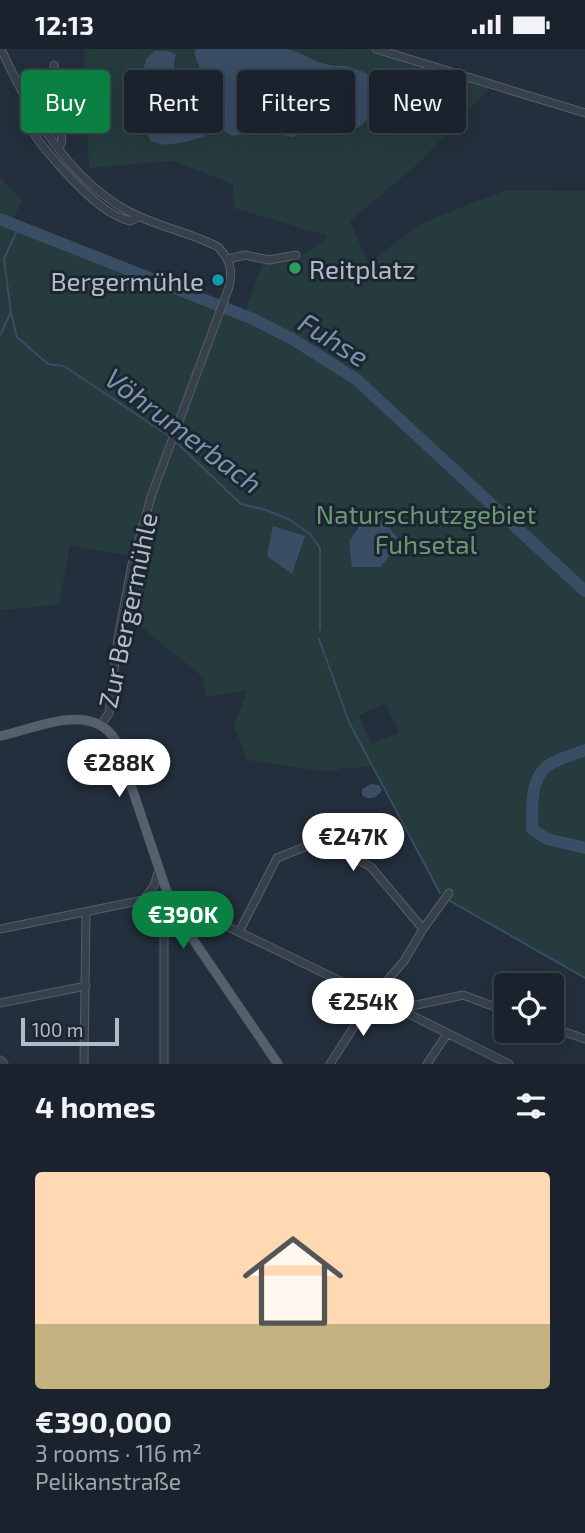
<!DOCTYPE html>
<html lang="en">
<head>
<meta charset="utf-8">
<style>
	body { margin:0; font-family:"Exo 2",sans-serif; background:#272f39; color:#f1f3f6; height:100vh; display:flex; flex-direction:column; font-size:26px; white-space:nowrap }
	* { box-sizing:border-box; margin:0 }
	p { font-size:23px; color:#9fa4aa }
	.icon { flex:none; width:38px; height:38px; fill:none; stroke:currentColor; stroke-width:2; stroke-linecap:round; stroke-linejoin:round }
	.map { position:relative; height:1015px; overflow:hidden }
	.sheet { display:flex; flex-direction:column; background:#1a232d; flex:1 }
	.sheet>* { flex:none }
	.top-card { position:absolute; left:21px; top:21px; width:544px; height:63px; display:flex; gap:14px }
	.tools { position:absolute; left:494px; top:924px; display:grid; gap:14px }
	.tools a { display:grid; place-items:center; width:70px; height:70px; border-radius:7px; background:#1a232d; box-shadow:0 7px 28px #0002,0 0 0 2px #384049; font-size:35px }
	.scale { position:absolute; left:21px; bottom:18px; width:98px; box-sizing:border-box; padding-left:7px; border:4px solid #b3bbc7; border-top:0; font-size:19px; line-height:24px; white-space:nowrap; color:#b3bbc7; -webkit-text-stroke:5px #1c2631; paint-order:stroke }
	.price { position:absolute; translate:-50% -60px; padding:0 16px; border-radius:24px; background:#fff; color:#222; font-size:23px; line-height:46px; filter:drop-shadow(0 2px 4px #0008) }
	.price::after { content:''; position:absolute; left:50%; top:42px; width:21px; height:16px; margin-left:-10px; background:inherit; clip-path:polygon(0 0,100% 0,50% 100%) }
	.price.current { background:#0b8043; color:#fff }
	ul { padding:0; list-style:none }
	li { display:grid; align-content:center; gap:14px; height:371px; padding:0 35px }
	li+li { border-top:2px solid #384049 }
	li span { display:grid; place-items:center; height:217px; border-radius:7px; color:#555 }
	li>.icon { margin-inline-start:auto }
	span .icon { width:126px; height:126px; fill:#fffc; stroke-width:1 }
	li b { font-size:30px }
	h2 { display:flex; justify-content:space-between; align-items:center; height:84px; padding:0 35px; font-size:30px }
	.chip { padding:0 24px; border-radius:7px; background:#1a232d; box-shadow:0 7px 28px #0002,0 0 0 2px #384049; font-size:24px; line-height:63px }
	.chip.current { background:#0b8043; color:#fff }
	.status { display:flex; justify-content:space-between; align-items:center; height:49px; padding:0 35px; background:#1a232d; direction:ltr }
	.status svg { height:19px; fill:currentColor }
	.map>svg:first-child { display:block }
	.green { fill:#253b3d; fill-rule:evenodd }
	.water { fill:#394d65 }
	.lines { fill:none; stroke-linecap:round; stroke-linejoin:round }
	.stream { stroke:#394d65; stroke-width:2 }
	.river { stroke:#394d65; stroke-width:12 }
	.minor-casing { stroke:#555e6a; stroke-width:9 }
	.major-casing { stroke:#404a55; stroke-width:10 }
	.minor { stroke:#37414c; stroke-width:7 }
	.major { stroke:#55606c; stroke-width:9 }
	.leisure-dot { fill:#2e9e5b; stroke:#1c2631; stroke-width:2.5 }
	.culture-dot { fill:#0f9aa8; stroke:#1c2631; stroke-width:2.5 }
	.labels { text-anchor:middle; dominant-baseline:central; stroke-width:6; stroke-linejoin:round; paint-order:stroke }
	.poi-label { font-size:26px; fill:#b3bbc7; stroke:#1c2631; text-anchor:start }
	.park-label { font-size:26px; fill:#6a9872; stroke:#1c2631 }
	.street-label { font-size:26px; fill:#b3bbc7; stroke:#1c2631 }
	.water-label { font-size:28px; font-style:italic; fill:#7b93af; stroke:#1c2631 }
</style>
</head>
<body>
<div class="status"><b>12:13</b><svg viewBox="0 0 49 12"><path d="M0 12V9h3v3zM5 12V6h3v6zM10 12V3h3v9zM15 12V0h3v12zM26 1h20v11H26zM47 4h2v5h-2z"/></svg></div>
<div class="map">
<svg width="585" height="1015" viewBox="0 0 585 1015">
	<rect width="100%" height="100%" fill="#232f3c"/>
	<path class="green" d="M84,0H196L194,4L208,43L214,76L232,87L266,82L292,88L323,79L356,80L344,17L329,16L287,0H393L496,32L420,113L350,172L368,214L421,175L459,159L507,141L585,142V929L450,852L440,844L373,718L342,719L329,723L247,711L234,677L247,642L205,648L204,629L129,568L140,509L70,496L59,556L0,561V128L22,152L10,176L270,280L358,334L361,332L273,276L245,264L262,215C287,212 311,206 328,187L234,159L233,135L172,112L89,119ZM176,6C173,17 173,25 182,33C181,56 197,65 212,79L204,88L181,94L164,96L150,92C128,46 146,39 176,6ZM385,655L399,684L371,695L359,666Z"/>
	<path class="water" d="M196,0C225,0 255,0 284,0C300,1 314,13 330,16C335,17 341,16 346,17C396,31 394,52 356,80L323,79L292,88L266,82L232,87L214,76L208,43L194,4Z
		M154,2H167L176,5C173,17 173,25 182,33C181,56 197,65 213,79L204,88L181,94L164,96L150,92L139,64L146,40L143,23L146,10Z
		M384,472L400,492L381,518H352L349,492L361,475Z
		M273,477L305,487L292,525L267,507Z
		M371,735L379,736L382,741C378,749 369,752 362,746V740Z"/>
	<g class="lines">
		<path class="stream" d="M19,177L4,210L11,264L17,288L48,315L64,317L169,387
			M0,286L10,265
			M174,391L241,455L266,461L290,471L310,485L320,499V581
			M319,590L349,673L440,844
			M450,852L585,929"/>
		<path class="river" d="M0,170L253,270L294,291L356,330L585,542
			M585,701C575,705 551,712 544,720C530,734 532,762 532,780L547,790L585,799"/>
		<defs>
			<path id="minor" d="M1,0C29,61 67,129 128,162C157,178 190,183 218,198C230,210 233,221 229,238L152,445L132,515L118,589L109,664L101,676
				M376,0L585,64
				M54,16L62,92L59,100
				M32,59L26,65C24,84 84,144 101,157C110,164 119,169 130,172L139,168
				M228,210L245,206L269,211L296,206
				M143,851L154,837L159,821
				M164,874V1015
				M0,880L143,851L169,849L398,960L463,946L506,962
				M423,880L449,844
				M239,883L277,809L322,791L371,818L423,880L404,912L373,948L330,1015
				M0,954L86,937
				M399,960L509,1015
				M551,978L585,990
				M0,1011L4,1015
				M84,1015L86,863
				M427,1015L447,985"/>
			<path id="major" d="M0,687C35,680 92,651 116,692L169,849L190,886L278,1015"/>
		</defs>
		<use href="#minor" class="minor-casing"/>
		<use href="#major" class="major-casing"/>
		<use href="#minor" class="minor"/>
		<use href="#major" class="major"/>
	</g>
	<circle class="leisure-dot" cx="295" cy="219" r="7"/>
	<circle class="culture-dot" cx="218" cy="231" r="7"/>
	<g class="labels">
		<g class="poi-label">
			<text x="309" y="219">Reitplatz</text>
			<text x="204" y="231" text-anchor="end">Bergermühle</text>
		</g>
		<g class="park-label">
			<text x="426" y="464">Naturschutzgebiet<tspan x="426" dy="30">Fuhsetal</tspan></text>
		</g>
		<g class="street-label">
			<text transform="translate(127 561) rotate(-78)">Zur Bergermühle</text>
		</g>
		<g class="water-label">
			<text transform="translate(334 290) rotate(32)">Fuhse</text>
			<text transform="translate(184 381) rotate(37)">Vöhrumerbach</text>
		</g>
	</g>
</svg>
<div class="tools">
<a><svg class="icon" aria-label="locate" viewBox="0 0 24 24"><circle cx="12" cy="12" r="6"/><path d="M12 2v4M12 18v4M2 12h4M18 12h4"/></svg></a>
</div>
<div class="scale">100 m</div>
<b class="price" style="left:119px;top:750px">€288K</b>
<b class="price" style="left:353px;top:824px">€247K</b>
<b class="price current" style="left:183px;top:902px">€390K</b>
<b class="price" style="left:363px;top:989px">€254K</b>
<div class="top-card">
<a class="chip current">Buy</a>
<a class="chip">Rent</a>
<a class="chip">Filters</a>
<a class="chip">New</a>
</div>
</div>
<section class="sheet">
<h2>4 homes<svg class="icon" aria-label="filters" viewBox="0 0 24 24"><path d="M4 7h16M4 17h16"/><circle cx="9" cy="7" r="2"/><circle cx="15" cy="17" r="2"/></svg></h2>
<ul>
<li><span style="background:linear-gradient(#ffd9b3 70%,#c2b280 0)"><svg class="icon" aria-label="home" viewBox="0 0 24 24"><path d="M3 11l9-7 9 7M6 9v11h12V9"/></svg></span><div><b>€390,000</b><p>3 rooms · 116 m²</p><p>Pelikanstraße</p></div></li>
</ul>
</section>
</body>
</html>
